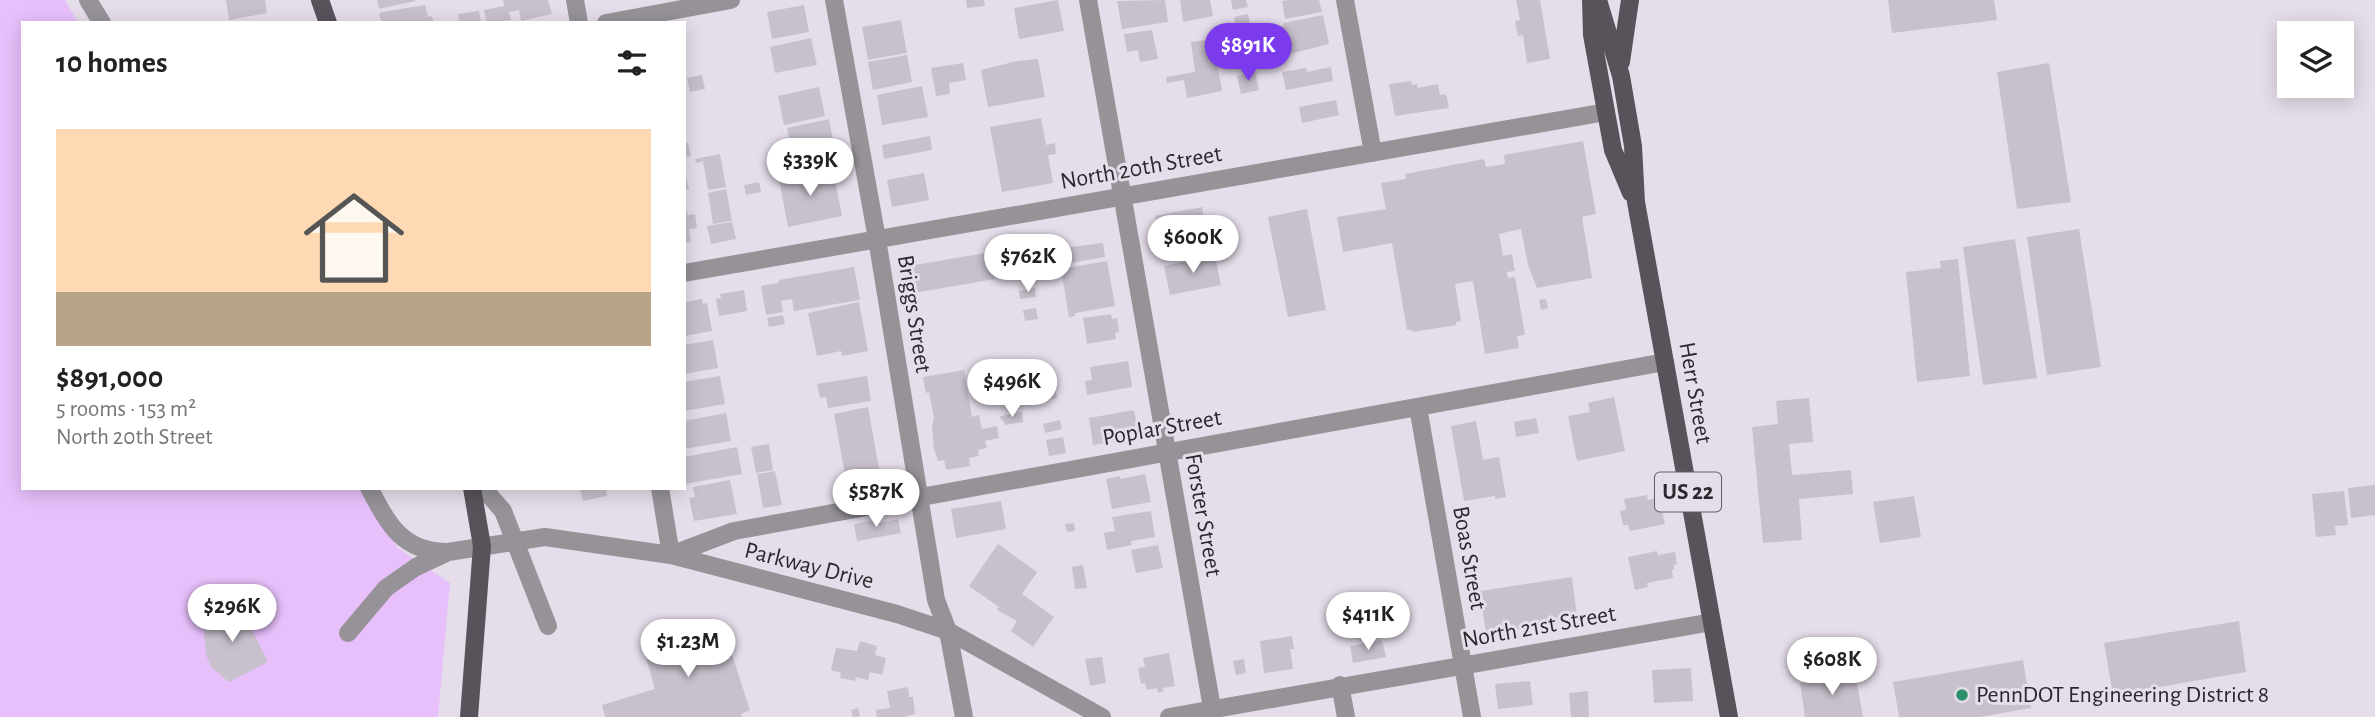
<!DOCTYPE html>
<html lang="en">
<head>
<meta charset="utf-8">
<style>
	body { margin:0; font-family:"Alegreya Sans",sans-serif; background:#f6f6f6; color:#222; height:100vh; display:flex; flex-direction:column; font-size:26px; white-space:nowrap }
	* { box-sizing:border-box; margin:0 }
	p { font-size:23px; color:#767676 }
	.icon { flex:none; width:38px; height:38px; fill:none; stroke:currentColor; stroke-width:2; stroke-linecap:round; stroke-linejoin:round }
	.map { position:relative; flex:1; overflow:hidden }
	.sheet { position:absolute; left:21px; top:21px; width:665px; height:469px; display:flex; flex-direction:column; background:#fff; border-radius:0px; box-shadow:0 4px 18px #0003 }
	.sheet>* { flex:none }
	.tools { position:absolute; left:2277px; top:21px; display:grid; gap:14px }
	.tools a { display:grid; place-items:center; width:77px; height:77px; border-radius:0px; background:#fff; box-shadow:0 4px 18px #0003; font-size:35px }
	.price { position:absolute; translate:-50% -60px; padding:0 16px; border-radius:24px; background:#fff; color:#222; font-size:23px; line-height:46px; filter:drop-shadow(0 2px 4px #0008) }
	.price::after { content:''; position:absolute; left:50%; top:42px; width:21px; height:16px; margin-left:-10px; background:inherit; clip-path:polygon(0 0,100% 0,50% 100%) }
	.price.current { background:#7c3aed; color:#fff }
	ul { padding:0; list-style:none }
	li { display:grid; align-content:center; gap:14px; height:371px; padding:0 35px }
	li+li { border-top:2px solid #e0e0e0 }
	li span { display:grid; place-items:center; height:217px; border-radius:0px; color:#555 }
	li>.icon { margin-inline-start:auto }
	span .icon { width:126px; height:126px; fill:#fffc; stroke-width:1 }
	li b { font-size:30px }
	h2 { display:flex; justify-content:space-between; align-items:center; height:84px; padding:0 35px; font-size:30px }
	.map>svg:first-child { display:block }
	.green { fill:#e7c0fb }
	.building { fill:#c9c0cd }
	.lines { fill:none; stroke-linecap:round; stroke-linejoin:round }
	.minor { stroke:#969298; stroke-width:18 }
	.major { stroke:#58525b; stroke-width:18 }
	.poi-dot { fill:#2b8f6a; stroke:#e6ddea; stroke-width:2.5 }
	.labels { text-anchor:middle; dominant-baseline:central; stroke-width:6; stroke-linejoin:round; paint-order:stroke }
	.shield { fill:#e6ddea; stroke:#635e66; stroke-width:2 }
	.shield-label { font-size:23px; font-weight:bold; fill:#2b282d }
	.street-label { font-size:24px; fill:#2b282d; stroke:#e6ddea }
	.poi-label { font-size:24px; fill:#2b282d; stroke:#e6ddea; text-anchor:start }
</style>
</head>
<body>
<div class="map">
<svg width="2375" height="717" viewBox="0 0 2375 717">
	<rect width="100%" height="100%" fill="#e6ddea"/>
	<path class="green" d="M0,0H65L78,23H23V488H359L398,548L450,583L438,717H0Z"/>
	<path class="building" d="M226,0H265L267,13L229,20Z
		M377,0H415V1L379,9Z
		M503,0H548L552,14L521,21L519,10L509,12L511,20L487,23L484,10L504,6Z
		M966,0H984L985,6L967,8Z
		M1058,0L1064,31L1019,39L1014,8Z
		M1165,0L1168,22L1122,29L1117,1Z
		M1180,0H1210L1213,16L1183,22Z
		M1231,0H1246L1248,7L1233,10Z
		M1288,0H1319L1322,12L1285,19L1282,1Z
		M1516,0H1540L1550,59L1527,63L1523,35L1518,36L1515,21L1520,20Z
		M1888,0H1994L1997,20L1892,33Z
		M425,5L428,17L432,16L434,23H382L379,14L382,12Z
		M804,5L809,32L772,39L767,12Z
		M479,11L481,23H459L458,14Z
		M1248,14L1250,24L1236,27L1234,17Z
		M1323,15L1329,44L1286,55L1285,48L1277,49L1273,28L1284,26L1283,23Z
		M901,20L907,53L868,60L862,27Z
		M1249,28L1251,36L1232,40L1231,32Z
		M1152,30L1158,59L1140,62L1138,50L1127,52L1124,34Z
		M811,38L817,65L775,73L770,47Z
		M1213,39L1222,91L1187,98L1184,80L1167,83L1166,77L1195,72L1191,42Z
		M1252,45L1254,54L1236,58L1234,49Z
		M907,55L912,82L873,90L868,62Z
		M1038,59L1045,97L988,107L981,70L1017,61Z
		M963,63L966,80L949,83L950,94L936,96L931,68Z
		M2049,63L2071,202L2017,209L1997,72Z
		M1331,67L1333,81L1286,90L1282,72L1306,68L1307,72Z
		M1255,72L1259,90L1241,94L1237,76Z
		M702,75L705,89L690,92L687,78Z
		M1411,81L1412,85L1417,84L1418,88L1438,84L1440,95L1446,94L1449,108L1395,116L1389,84Z
		M922,86L928,117L882,125L877,95Z
		M819,87L825,116L784,125L778,96Z
		M1336,100L1339,115L1302,123L1299,107Z
		M1041,118L1046,145L1055,143L1056,154L1048,155L1053,183L1002,192L990,127Z
		M829,119L834,146L793,155L787,128Z
		M930,136L932,150L884,159L882,145Z
		M1583,141L1596,214L1582,217L1592,278L1537,288L1528,265L1521,229L1499,234L1503,256L1512,254L1515,271L1507,272L1508,278L1515,277L1525,335L1517,336L1519,348L1485,354L1473,281L1455,284L1461,321L1456,322V325L1413,332L1412,330H1407L1392,243L1343,252L1337,217L1386,209L1381,183L1406,179L1405,174L1484,159L1486,167L1505,164L1504,155Z
		M684,143H688L691,156L684,157Z
		M720,154L726,187L708,190L703,161L696,163L695,159Z
		M684,167L689,189L684,190Z
		M833,169L842,216L788,227L779,179Z
		M924,173L929,200L892,207L887,180Z
		M759,182L761,192L746,195L744,185Z
		M726,189L732,221L713,224L708,193Z
		M684,203L688,215L695,214L697,228L689,229L691,242L684,243Z
		M1202,207L1207,237L1161,246L1155,216Z
		M1307,209L1326,310L1288,317L1268,217Z
		M732,222L736,239L711,244L707,226Z
		M2079,229L2101,367L2047,375L2027,237Z
		M2015,239L2037,378L1983,385L1963,247Z
		M1103,243L1105,257L1059,265L1058,256L1056,257L1055,246L1062,245L1063,248Z
		M991,252L995,279L914,293L909,266Z
		M1033,254L1036,271L1016,275L1013,258Z
		M1215,255L1221,285L1170,295L1164,266Z
		M1958,259L1970,376L1917,382L1906,272L1941,268L1940,261Z
		M1107,261L1115,306L1075,313V316L1069,317L1061,269Z
		M854,267L860,300L794,311L792,299L781,301L783,312L766,315L761,286L779,283V280Z
		M1035,288L1036,297L1020,299L1019,291Z
		M744,290L747,311L719,316L716,299L721,298L720,294Z
		M702,299L703,304L707,303L712,331L684,336V304L686,302Z
		M1546,299L1548,308L1541,310L1539,300Z
		M859,302L868,351L842,356L841,351L817,356L808,313Z
		M1036,308L1038,319L1025,321L1023,310Z
		M1111,314L1112,319L1117,318L1119,332L1115,333L1116,339L1087,344L1083,318Z
		M783,315L785,324L769,327L767,318Z
		M713,340L718,368L684,374V345Z
		M1128,361L1132,387L1087,395L1085,381L1092,380L1090,367Z
		M964,370L972,417L979,415L982,429L997,426L999,438L985,441L987,448L978,450L979,456L969,458L970,466L946,470L944,460L938,461L934,449L932,427L934,418L929,392L926,393L923,377Z
		M1052,374L1057,398L1039,402L1034,377Z
		M720,376L725,404L684,411V382Z
		M867,376L871,401L828,408L826,397L820,398L817,384Z
		M1614,397L1625,451L1577,461L1568,416L1590,412L1588,403Z
		M1809,398L1813,442L1789,444L1792,475L1851,470L1853,494L1799,499L1802,540L1763,543L1752,427L1778,424L1776,401Z
		M868,407L882,485L848,491L834,414Z
		M1134,410L1139,436L1093,445L1089,418Z
		M1022,412L1023,422L1005,425L1003,420H1001L1000,416Z
		M726,413L731,441L684,449V421Z
		M1536,418L1539,433L1516,437L1514,422Z
		M1060,420L1062,429L1045,433L1043,424Z
		M1476,421L1483,460L1499,457L1506,497L1495,499V496L1464,501L1451,426Z
		M1063,437L1066,453L1049,456L1046,440Z
		M769,444L773,470L756,473L751,447Z
		M737,447L742,474L684,484V457Z
		M775,471L782,505L763,508L757,474Z
		M1145,474L1151,502L1112,509L1106,479L1120,476V479Z
		M730,480L737,514L694,521L689,498L695,497L693,487Z
		M2375,485V515L2351,518L2348,488Z
		M580,488H606L607,496L583,501Z
		M2344,491L2348,525L2335,526L2336,535L2316,537L2312,494Z
		M1647,495L1648,500L1659,497L1665,524L1630,531L1628,525H1623L1620,511L1626,510L1624,499Z
		M1914,496L1921,537L1880,543L1873,502Z
		M1001,501L1006,529L956,538L951,509Z
		M1151,511L1155,537L1131,541L1132,545L1107,550L1104,533L1115,531L1112,517Z
		M898,519L901,533L857,541L854,524L874,520V524Z
		M1074,523L1075,531L1067,532L1065,524Z
		M998,544L1037,572L1022,594L1054,617L1033,647L1011,631L1017,621L997,610L999,607L969,586Z
		M1158,545L1163,568L1136,573L1131,550Z
		M1657,551L1658,555L1675,552L1677,564L1674,565V569L1672,570L1673,578L1647,583L1648,587L1635,590L1628,557Z
		M1083,565L1087,588L1075,589L1072,567Z
		M1572,577L1577,618L1570,619V621L1486,634L1480,591Z
		M238,602L268,662L229,682L211,667L206,655L203,621Z
		M721,621L750,710L741,714L742,717H605L602,705L655,689L642,644Z
		M2239,621L2246,672L2113,695L2104,643Z
		M1292,636L1294,649H1290L1293,669L1264,673L1260,641Z
		M1382,640L1386,657L1353,663L1350,646Z
		M860,641L877,646L875,655L886,658L882,675L870,672L868,680L856,677L855,681L840,678L841,673L831,670L836,648L857,651Z
		M1169,653L1175,686L1163,688L1164,691L1158,693L1157,688L1147,690L1145,683L1141,684L1138,668L1145,667L1143,658Z
		M1102,657L1106,683L1090,686L1085,659Z
		M1244,659L1246,673L1236,675L1233,661Z
		M2023,660L2031,708L1980,717H1899L1893,682Z
		M1691,668L1693,701L1654,703L1652,670Z
		M1855,672L1863,717H1805L1800,683Z
		M1530,681L1533,705L1498,709L1495,684Z
		M908,687L909,697H913L915,714L903,717H877L876,710L890,708L887,691Z
		M1588,691L1589,717H1571L1569,693Z
		M858,708L860,716L853,717L851,710Z"/>
	<g class="lines">
		<path class="minor" d="M88,0L102,23
			M575,0L579,23
			M834,0L877,239L936,600L948,631L964,717
			M1088,0L1212,708
			M1345,0L1373,153
			M606,23L731,0
			M684,273L1606,112
			M1418,407L1472,717
			M369,488C388,523 401,551 445,552
			M483,488L503,511L548,626
			M660,488L671,555
			M671,555L734,531L1665,362
			M348,633L386,588L416,567L448,552L545,537L671,555L897,614L948,631L1102,717
			M1340,685L1346,717
			M1169,717L1712,622"/>
		<path class="major" d="M320,0L328,23
			M1591,0L1592,35L1613,150L1631,193
			M1598,0L1621,76L1633,146L1636,202L1729,717
			M1621,62L1630,0
			M469,717L482,546L472,488"/>
	</g>
	<circle class="poi-dot" cx="1962" cy="695" r="7"/>
	<g class="labels">
		<rect class="shield" x="1655" y="472.5" width="66" height="39" rx="5"/>
		<g class="shield-label">
			<text x="1688" y="492">US 22</text>
		</g>
		<g class="street-label">
			<text transform="translate(1141 168) rotate(-10)">North 20th Street</text>
			<text transform="translate(914 314) rotate(81)">Briggs Street</text>
			<text transform="translate(1695 393) rotate(80)">Herr Street</text>
			<text transform="translate(1162 428) rotate(-10)">Poplar Street</text>
			<text transform="translate(1203 515) rotate(80)">Forster Street</text>
			<text transform="translate(1469 558) rotate(80)">Boas Street</text>
			<text transform="translate(809 566) rotate(14)">Parkway Drive</text>
			<text transform="translate(1539 627) rotate(-10)">North 21st Street</text>
		</g>
		<g class="poi-label">
			<text x="1976" y="695">PennDOT Engineering District 8</text>
		</g>
	</g>
</svg>
<div class="tools">
<a><svg class="icon" aria-label="layers" viewBox="0 0 24 24"><path d="M12 4l9 5-9 5-9-5zM3 14l9 5 9-5"/></svg></a>
</div>
<b class="price current" style="left:1248px;top:83px">$891K</b>
<b class="price" style="left:810px;top:198px">$339K</b>
<b class="price" style="left:1193px;top:275px">$600K</b>
<b class="price" style="left:1028px;top:294px">$762K</b>
<b class="price" style="left:1012px;top:419px">$496K</b>
<b class="price" style="left:876px;top:529px">$587K</b>
<b class="price" style="left:232px;top:644px">$296K</b>
<b class="price" style="left:1368px;top:652px">$411K</b>
<b class="price" style="left:688px;top:679px">$1.23M</b>
<b class="price" style="left:1832px;top:697px">$608K</b>
<section class="sheet">
<h2>10 homes<svg class="icon" aria-label="filters" viewBox="0 0 24 24"><path d="M4 7h16M4 17h16"/><circle cx="9" cy="7" r="2"/><circle cx="15" cy="17" r="2"/></svg></h2>
<ul>
<li><span style="background:linear-gradient(#ffd9b3 75%,#b9a48a 0)"><svg class="icon" aria-label="home" viewBox="0 0 24 24"><path d="M3 11l9-7 9 7M6 9v11h12V9"/></svg></span><div><b>$891,000</b><p>5 rooms · 153 m²</p><p>North 20th Street</p></div></li>
</ul>
</section>
</div>
</body>
</html>
